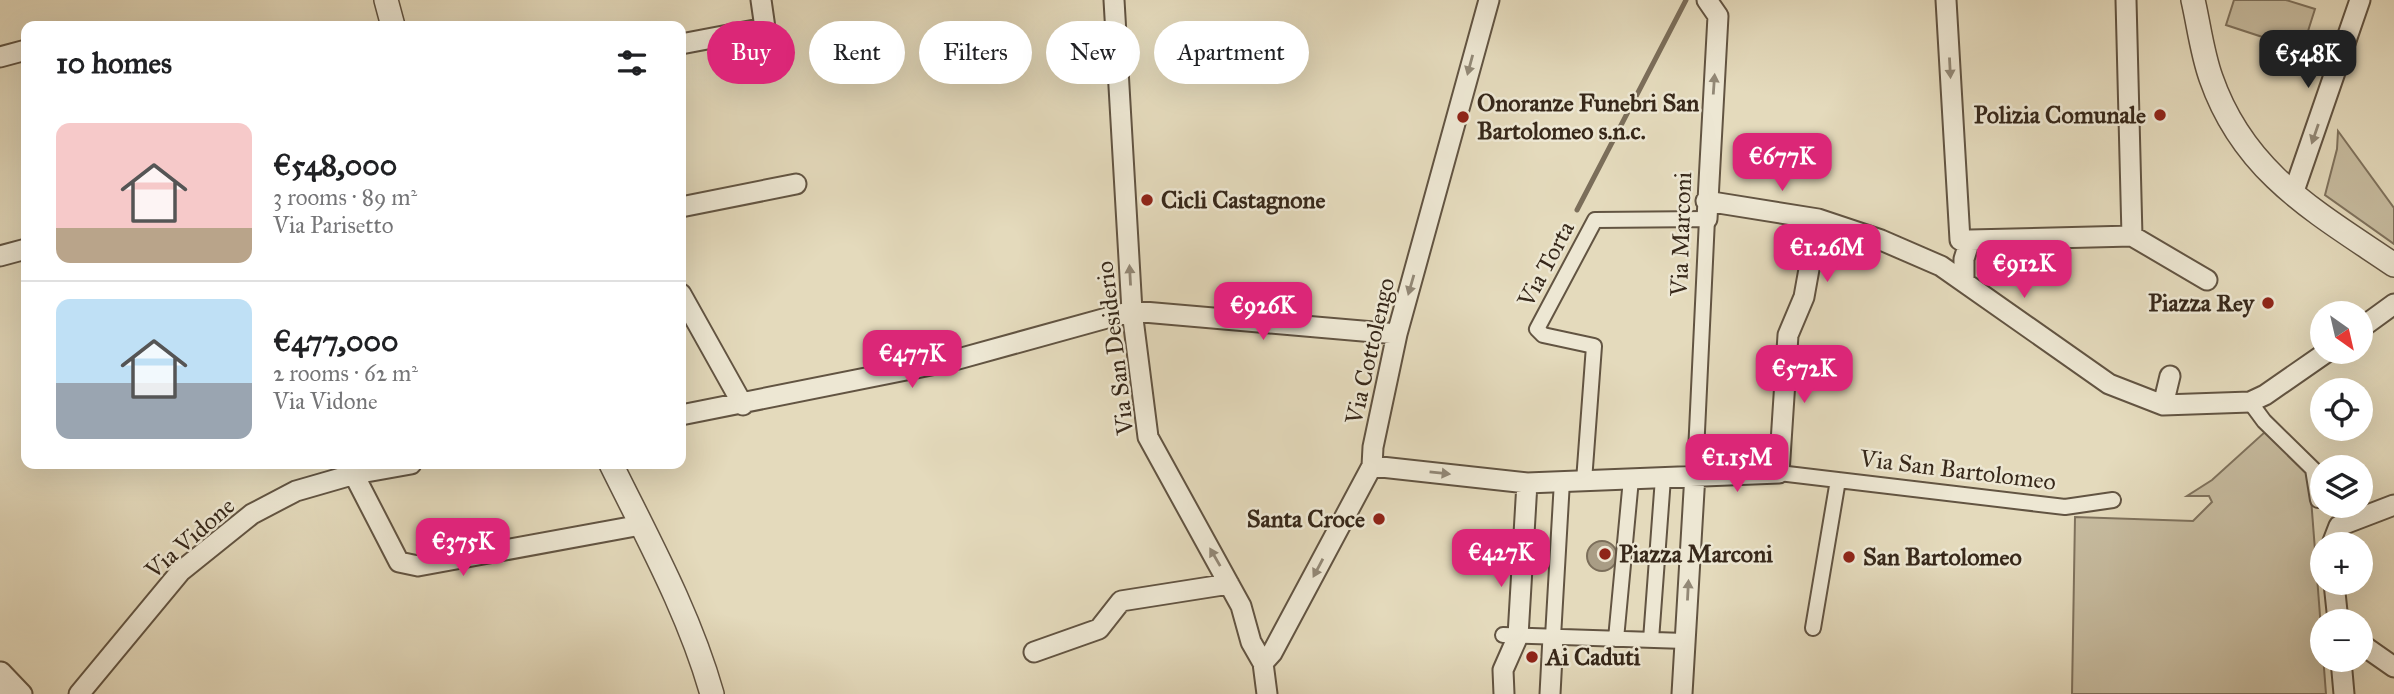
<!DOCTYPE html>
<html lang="en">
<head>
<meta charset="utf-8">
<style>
	body { margin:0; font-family:"IM FELL Great Primer",serif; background:#f2f2f2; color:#202124; height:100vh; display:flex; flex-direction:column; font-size:26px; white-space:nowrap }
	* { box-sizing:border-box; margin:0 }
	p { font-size:23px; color:#757577 }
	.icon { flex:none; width:38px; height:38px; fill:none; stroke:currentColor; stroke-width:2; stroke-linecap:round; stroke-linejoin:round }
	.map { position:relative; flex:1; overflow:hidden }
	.drawer { position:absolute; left:21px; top:21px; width:665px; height:448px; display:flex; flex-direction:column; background:#fff; border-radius:14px; box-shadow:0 7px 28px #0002 }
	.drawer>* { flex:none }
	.top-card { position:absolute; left:707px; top:21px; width:665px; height:63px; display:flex; gap:14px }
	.needle { width:46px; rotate:146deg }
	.fabs { position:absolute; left:2310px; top:301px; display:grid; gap:14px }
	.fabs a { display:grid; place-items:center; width:63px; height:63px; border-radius:50%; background:#fff; box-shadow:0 7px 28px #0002; font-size:35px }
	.price { position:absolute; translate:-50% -60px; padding:0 16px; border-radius:14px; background:#db2777; color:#fff; font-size:23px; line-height:46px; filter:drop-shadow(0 2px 4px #0008) }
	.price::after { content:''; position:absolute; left:50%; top:42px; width:21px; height:16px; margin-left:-10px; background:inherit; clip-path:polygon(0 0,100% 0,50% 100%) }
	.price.selected { background:#222; color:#fff }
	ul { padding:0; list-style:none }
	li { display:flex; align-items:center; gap:21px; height:175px; padding:0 35px }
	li+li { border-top:2px solid #e0e0e0 }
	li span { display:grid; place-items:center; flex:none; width:196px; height:140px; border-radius:14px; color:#555 }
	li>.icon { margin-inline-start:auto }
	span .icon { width:84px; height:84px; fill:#fffc; stroke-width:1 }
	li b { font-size:30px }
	h2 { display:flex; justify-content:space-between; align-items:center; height:84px; padding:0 35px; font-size:30px }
	.chip { padding:0 24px; border-radius:32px; background:#fff; box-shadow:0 7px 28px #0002; font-size:24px; line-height:63px }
	.chip.selected { background:#db2777; color:#fff }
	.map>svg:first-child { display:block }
	.green { fill:#c7bca0; stroke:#7f725d; stroke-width:2 }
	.water { fill:#a99d85; stroke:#7b6e5a; stroke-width:2 }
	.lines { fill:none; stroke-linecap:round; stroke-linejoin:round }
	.stream { stroke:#7b6e5a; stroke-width:5 }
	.pedestrian-casing { stroke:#625442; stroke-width:18 }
	.minor-casing { stroke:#625442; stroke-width:23 }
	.tertiary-casing { stroke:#625442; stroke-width:26 }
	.pedestrian { stroke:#ede7d3; stroke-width:14 }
	.minor { stroke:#ede7d3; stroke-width:19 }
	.tertiary { stroke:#ede7d3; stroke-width:23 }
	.oneway { fill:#928876 }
	.poi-dot { fill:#8f2418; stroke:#ede7d3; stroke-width:2.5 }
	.labels { text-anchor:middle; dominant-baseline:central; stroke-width:5; stroke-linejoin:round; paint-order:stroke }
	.poi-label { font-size:24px; font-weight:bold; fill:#37281a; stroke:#ede7d3; text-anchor:start }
	.street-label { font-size:24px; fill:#37281a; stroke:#ede7d3 }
</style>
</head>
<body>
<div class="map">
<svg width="2394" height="694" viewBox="0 0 2394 694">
	<rect width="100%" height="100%" fill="#e4dabc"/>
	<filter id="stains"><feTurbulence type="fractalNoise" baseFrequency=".00286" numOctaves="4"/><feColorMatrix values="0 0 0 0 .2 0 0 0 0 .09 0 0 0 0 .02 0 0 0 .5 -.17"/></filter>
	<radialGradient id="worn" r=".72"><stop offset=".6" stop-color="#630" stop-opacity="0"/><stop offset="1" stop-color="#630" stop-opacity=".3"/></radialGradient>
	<path class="green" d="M2234,0H2286L2315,9L2302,50L2226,25Z
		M2338,131L2394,208V244L2325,195L2337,149Z
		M2266,431L2309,472L2326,694H2072L2075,517L2193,521L2212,502L2209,496H2187L2212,480Z"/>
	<path class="water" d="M1587 556a15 15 0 1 1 30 0a15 15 0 1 1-30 0Z"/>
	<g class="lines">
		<path class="stream" d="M1577,210L1686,0"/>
		<defs>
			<path id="pedestrian" d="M2250,402L2264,421L2313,469L2318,500
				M1779,473L2065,507L2113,500
				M1584,481L1594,346L1543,335L1537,329L1595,220L1707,219L1695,474
				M1813,628L1838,480
				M1503,635L1685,641
				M1553,637L1562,481
				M1616,639L1631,479
				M1651,640L1663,478"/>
			<path id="minor" d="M1114,0L1132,311L1148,437L1241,606L1251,642L1263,663L1267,694
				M1946,0L1960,240H1970
				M2126,0L2132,236
				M681,44L765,28L761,0
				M0,57L26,50
				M2293,194L2360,0
				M1706,201L1818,219L1881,240L1941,266L2109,384L2163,405L2250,402L2265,395L2327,352
				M681,207L796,184
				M1707,219L1718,16L1707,0
				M0,256L26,249
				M1964,281V259L1970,240L2132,236L2207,280
				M681,294L743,405
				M2361,328L2394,304
				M2163,405L2170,376
				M681,415L951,361L1132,311L1397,334
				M349,465L399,562L418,566L641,525
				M1372,466L1527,483L1779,473L1788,335L1804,297L1818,219
				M2332,544L2339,526L2394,505
				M2334,583L2338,621
				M2361,644L2394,667
				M1034,652L1099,629L1121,601L1229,584
				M2341,660L2344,694
				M1263,663L1272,653L1372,466L1373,447L1397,334L1489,0
				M6,694L1,672L22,694
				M79,694L181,571L252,514L296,491L355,474L411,464
				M1504,694L1503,670L1518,636L1527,483
				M1550,694L1553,637
				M1682,694L1695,474"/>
			<path id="tertiary" d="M386,0L393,26
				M2193,0C2199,26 2202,53 2211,78C2244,173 2316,212 2394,265
				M611,464C648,539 689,613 712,694"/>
		</defs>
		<use href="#pedestrian" class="pedestrian-casing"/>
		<use href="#minor" class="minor-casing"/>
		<use href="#tertiary" class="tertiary-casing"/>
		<use href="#pedestrian" class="pedestrian"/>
		<use href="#minor" class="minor"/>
		<use href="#tertiary" class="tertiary"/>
	</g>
	<defs><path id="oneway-solid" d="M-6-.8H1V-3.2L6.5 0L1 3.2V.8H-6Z" transform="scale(1.75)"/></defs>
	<g class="oneway">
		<use href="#oneway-solid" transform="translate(1470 65) rotate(105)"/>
		<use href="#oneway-solid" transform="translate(1950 68) rotate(87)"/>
		<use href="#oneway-solid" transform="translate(1714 84) rotate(-86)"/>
		<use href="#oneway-solid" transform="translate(2315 134) rotate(109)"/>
		<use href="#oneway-solid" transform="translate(1130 275) rotate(-93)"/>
		<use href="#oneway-solid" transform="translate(1411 285) rotate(106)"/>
		<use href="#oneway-solid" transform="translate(1440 473) rotate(6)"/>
		<use href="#oneway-solid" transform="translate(1215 557) rotate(-120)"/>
		<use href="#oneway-solid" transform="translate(1318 568) rotate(118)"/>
		<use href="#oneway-solid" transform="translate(1688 590) rotate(-87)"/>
	</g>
	<g class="poi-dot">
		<circle cx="2160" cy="115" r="7"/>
		<circle cx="1463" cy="117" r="7"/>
		<circle cx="1147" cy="200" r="7"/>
		<circle cx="2268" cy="303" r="7"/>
		<circle cx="1379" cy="519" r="7"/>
		<circle cx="1605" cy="554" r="7"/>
		<circle cx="1849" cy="557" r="7"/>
		<circle cx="1532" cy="657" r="7"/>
	</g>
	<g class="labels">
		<g class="poi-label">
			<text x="1477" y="103">Onoranze Funebri San<tspan x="1477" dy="28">Bartolomeo s.n.c.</tspan></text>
			<text x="2146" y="115" text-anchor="end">Polizia Comunale</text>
			<text x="1161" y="200">Cicli Castagnone</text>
			<text x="2254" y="303" text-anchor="end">Piazza Rey</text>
			<text x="1365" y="519" text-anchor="end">Santa Croce</text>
			<text x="1619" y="554">Piazza Marconi</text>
			<text x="1863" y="557">San Bartolomeo</text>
			<text x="1546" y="657">Ai Caduti</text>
		</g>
		<g class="street-label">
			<text transform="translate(1681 234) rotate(-88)">Via Marconi</text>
			<text transform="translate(1546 264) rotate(-62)">Via Torta</text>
			<text transform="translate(1115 348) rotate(-97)">Via San Desiderio</text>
			<text transform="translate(1370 351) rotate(-77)">Via Cottolengo</text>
			<text transform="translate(1958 470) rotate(7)">Via San Bartolomeo</text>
			<text transform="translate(190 538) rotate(-41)">Via Vidone</text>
		</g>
	</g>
	<rect width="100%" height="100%" filter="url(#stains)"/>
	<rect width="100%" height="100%" fill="url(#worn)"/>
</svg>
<div class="fabs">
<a><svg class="needle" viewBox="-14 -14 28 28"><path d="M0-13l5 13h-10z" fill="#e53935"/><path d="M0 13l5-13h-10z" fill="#757577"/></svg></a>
<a><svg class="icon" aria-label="locate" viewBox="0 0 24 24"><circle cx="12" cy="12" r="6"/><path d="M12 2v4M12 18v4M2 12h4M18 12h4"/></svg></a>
<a><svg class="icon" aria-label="layers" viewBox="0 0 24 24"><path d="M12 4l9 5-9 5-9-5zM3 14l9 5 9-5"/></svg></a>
<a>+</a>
<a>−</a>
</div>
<b class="price selected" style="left:2308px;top:90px">€548K</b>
<b class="price" style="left:1782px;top:193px">€677K</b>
<b class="price" style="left:1827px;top:284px">€1.26M</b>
<b class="price" style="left:2024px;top:300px">€912K</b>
<b class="price" style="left:1263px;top:342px">€926K</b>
<b class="price" style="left:912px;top:390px">€477K</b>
<b class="price" style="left:1804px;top:405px">€572K</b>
<b class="price" style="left:1737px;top:494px">€1.15M</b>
<b class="price" style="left:463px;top:578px">€375K</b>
<b class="price" style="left:1501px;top:589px">€427K</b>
<div class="top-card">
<a class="chip selected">Buy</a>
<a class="chip">Rent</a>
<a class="chip">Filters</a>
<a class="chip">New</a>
<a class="chip">Apartment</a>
</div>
<section class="drawer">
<h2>10 homes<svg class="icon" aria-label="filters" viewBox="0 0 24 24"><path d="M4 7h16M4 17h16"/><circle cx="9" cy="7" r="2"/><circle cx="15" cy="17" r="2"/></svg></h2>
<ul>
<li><span style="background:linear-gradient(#f6c9c9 75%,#b9a48a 0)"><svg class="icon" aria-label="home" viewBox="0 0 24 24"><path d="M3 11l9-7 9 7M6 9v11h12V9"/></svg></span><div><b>€548,000</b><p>3 rooms · 89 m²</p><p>Via Parisetto</p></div></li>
<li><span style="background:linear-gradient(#bfe0f5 60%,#9aa5b1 0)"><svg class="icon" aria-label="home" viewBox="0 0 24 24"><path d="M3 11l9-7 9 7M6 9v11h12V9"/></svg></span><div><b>€477,000</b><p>2 rooms · 62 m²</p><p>Via Vidone</p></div></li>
</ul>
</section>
</div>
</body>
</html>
